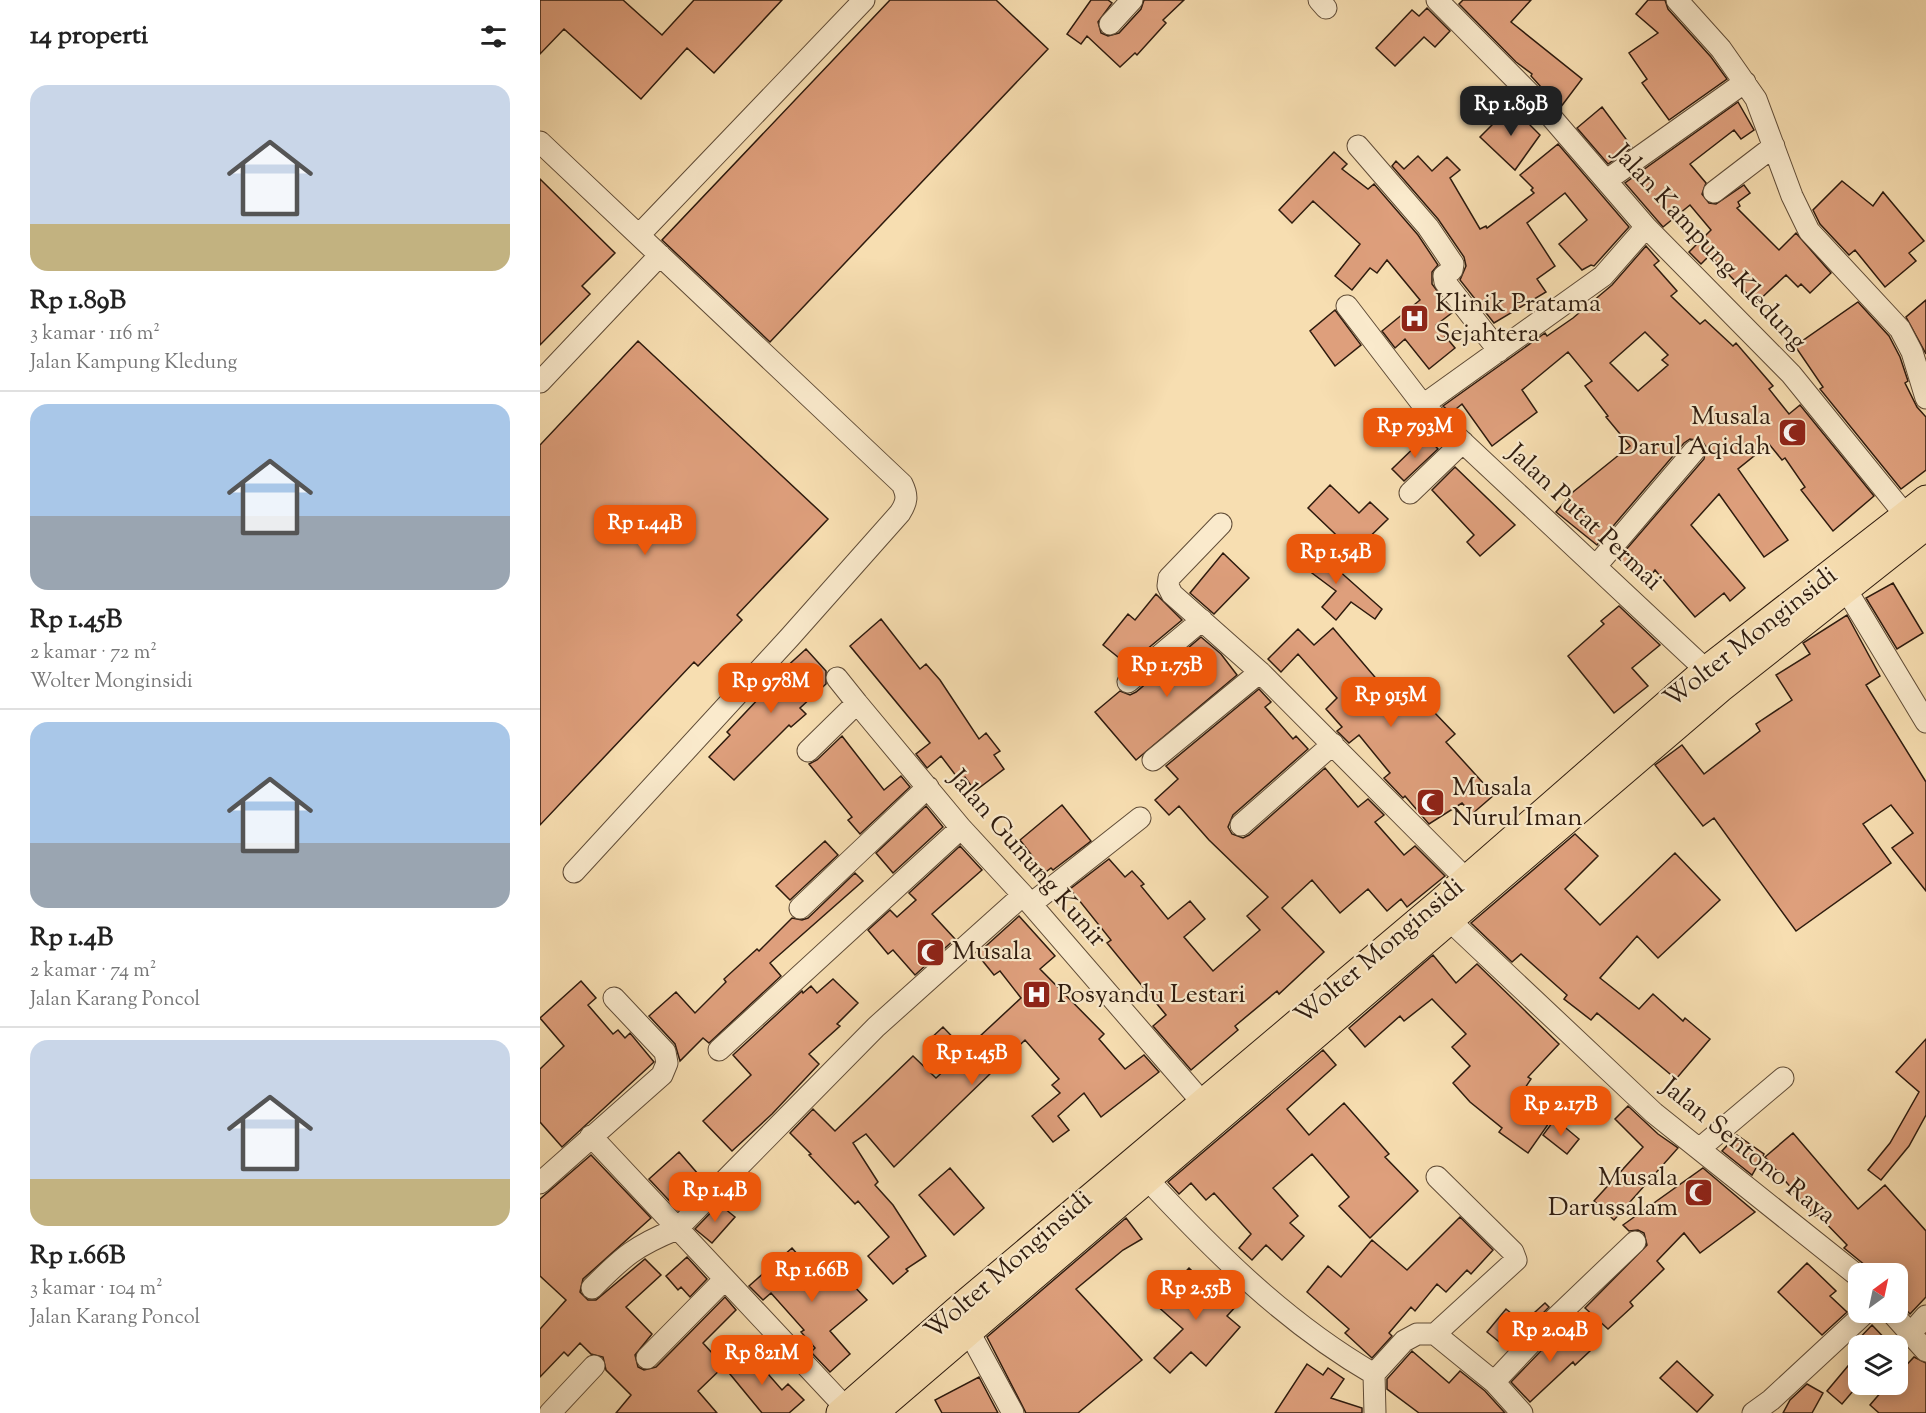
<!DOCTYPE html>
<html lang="id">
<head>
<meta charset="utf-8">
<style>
	body { margin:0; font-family:"Sorts Mill Goudy",serif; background:#f2f2f2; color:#222; height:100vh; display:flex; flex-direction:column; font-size:22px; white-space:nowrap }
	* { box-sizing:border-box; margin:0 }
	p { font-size:20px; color:#767676 }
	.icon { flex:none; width:33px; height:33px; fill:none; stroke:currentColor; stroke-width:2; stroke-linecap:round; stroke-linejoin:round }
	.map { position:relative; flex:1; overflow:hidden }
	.details { display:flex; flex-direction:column; background:#fff; width:540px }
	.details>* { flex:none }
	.needle { width:39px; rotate:33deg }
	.controls { position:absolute; left:1308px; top:1263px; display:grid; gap:12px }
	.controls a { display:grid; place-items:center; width:60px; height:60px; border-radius:12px; background:#fff; box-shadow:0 3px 15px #0003; font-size:30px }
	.price { position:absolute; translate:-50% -51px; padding:0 14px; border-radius:12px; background:#ea580c; color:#fff; font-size:20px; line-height:39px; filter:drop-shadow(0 2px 3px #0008) }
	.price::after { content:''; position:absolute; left:50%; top:36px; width:18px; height:14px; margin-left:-9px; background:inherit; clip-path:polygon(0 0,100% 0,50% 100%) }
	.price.selected { background:#222; color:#fff }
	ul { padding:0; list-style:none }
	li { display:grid; align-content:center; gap:12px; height:318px; padding:0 30px }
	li+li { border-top:2px solid #e0e0e0 }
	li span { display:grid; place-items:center; height:186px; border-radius:18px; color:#555 }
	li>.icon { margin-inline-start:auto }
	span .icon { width:108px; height:108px; fill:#fffc; stroke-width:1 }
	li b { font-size:26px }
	h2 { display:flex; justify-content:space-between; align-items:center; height:72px; padding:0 30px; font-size:26px }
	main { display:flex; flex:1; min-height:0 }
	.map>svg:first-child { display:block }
	.building { fill:#de9f7c; stroke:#2e1b0e; stroke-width:1.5; fill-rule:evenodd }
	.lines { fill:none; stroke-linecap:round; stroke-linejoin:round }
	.minor-casing { stroke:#604c37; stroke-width:23 }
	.major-casing { stroke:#2e1b0e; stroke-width:29 }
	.minor { stroke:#faeacc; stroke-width:21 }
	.major { stroke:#f7deb1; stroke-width:27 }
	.labels { text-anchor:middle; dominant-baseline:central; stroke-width:4.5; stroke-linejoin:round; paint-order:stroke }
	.street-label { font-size:26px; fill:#2e1b0e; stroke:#faeacc }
	.poi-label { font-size:26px; fill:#2e1b0e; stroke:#faeacc; text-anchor:start }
</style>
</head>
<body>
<main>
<section class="details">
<h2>14 properti<svg class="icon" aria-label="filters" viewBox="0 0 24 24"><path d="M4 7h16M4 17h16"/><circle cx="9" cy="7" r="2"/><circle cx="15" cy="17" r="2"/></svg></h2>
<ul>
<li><span style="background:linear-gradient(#c9d6e8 75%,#c2b280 0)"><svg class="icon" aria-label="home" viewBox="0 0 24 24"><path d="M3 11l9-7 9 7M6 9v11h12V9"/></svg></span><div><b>Rp 1.89B</b><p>3 kamar · 116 m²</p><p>Jalan Kampung Kledung</p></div></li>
<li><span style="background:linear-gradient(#a9c7e8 60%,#9aa5b1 0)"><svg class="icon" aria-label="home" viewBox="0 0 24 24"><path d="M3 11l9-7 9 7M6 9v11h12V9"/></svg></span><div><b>Rp 1.45B</b><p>2 kamar · 72 m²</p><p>Wolter Monginsidi</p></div></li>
<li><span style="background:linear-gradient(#a9c7e8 65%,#9aa5b1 0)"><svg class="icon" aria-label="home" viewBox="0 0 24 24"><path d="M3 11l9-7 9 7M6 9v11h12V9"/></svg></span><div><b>Rp 1.4B</b><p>2 kamar · 74 m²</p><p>Jalan Karang Poncol</p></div></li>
<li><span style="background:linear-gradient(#c9d6e8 75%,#c2b280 0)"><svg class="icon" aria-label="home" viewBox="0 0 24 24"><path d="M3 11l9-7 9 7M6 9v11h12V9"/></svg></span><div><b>Rp 1.66B</b><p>3 kamar · 104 m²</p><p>Jalan Karang Poncol</p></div></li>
</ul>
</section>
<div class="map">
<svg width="1386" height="1413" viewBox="0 0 1386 1413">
	<rect width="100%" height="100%" fill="#f7deb1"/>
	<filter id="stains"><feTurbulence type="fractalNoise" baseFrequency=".00333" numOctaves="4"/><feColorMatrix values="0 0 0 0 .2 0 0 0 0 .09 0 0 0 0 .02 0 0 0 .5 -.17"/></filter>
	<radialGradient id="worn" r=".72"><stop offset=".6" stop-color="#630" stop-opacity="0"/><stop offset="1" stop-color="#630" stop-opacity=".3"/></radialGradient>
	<path class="building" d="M0,0H83L122,35L154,0H242L174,73L147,48L101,99L24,29L0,54Z
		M350,0H456L508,49L230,342L122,240Z
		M551,0H568L572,3L558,22L561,33L568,36L579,33L601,9L604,0H644L623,20L626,23L597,55L595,53L580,67L547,36L541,44L527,34Z
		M923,0H991L971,22L1042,79L1020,108L991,76L992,74L976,62L919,4Z
		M1108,0H1125L1128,9L1171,57L1187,79L1129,120L1102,83L1107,79L1089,53L1118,33L1096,14Z
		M887,8L910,31L895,47L884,37L855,66L836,48L872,10L879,16Z
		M1198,102L1214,130L1201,139L1194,130L1150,164L1166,183L1162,194L1169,203L1176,204L1204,185L1210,193L1198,202L1200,206L1197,208L1239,250L1256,233L1291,273L1270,293L1261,284L1258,287L1246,275L1216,303L1170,255L1161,264L1149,252L1171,230L1150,205L1123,227L1085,183Z
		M971,106L1000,135L975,170L940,137Z
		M1062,107L1092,147L1068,164L1037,128Z
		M1018,144L1089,227L1054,266L1051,265L1042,270L1019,244L1047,220L1025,193L987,223L1015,266L997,279L1006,292L954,323L920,280L926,266L924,257L898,219L852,166L856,161L864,169L878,156L892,171L907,157L920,170L910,178L940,229L946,226L947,228L994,193L991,190L993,188L980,175Z
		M794,152L807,164L802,169L828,189L834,184L878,235L898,265L892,272V284L913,312L896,325L915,348L889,369L865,339L855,348L842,331L880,300L847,260L837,273L830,268L812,290L795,276L820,244L773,201L752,223L739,210Z
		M0,179L75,253L42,286L50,294L0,345Z
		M1302,181L1333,206L1343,192L1384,241L1369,253L1376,261L1345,287L1315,250L1309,255L1280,224L1273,210Z
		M1106,246L1119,261L1114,265L1137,291L1131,296L1160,324L1165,320L1193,346L1196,343L1233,386L1229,389L1249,414L1260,405L1334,496L1293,531L1261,490L1265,487L1245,458L1242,460L1229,444L1198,469L1248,540L1224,557L1179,494L1151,525L1205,588L1190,601L1184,593L1155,617L1115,570L1110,577H1104L1078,559L1164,459L1166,447L1162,441L1150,439L1144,443L1057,545L1016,512L1033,492L1090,446L1066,417L1068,416L1045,386L1052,381L1028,352L982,390L997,412L952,446L922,404L911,413L903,406L1005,333L1007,336L1033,318L1072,285ZM1105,332L1128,355L1122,360L1128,365L1098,391L1070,363Z
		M1386,300V354L1366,317Z
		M1318,302L1349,336L1360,357L1368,381L1365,383L1377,407L1386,417V470L1361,489L1280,389L1283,387L1255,346Z
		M795,310L821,345L795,366L770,331Z
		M98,341L288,519L197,615L202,620L158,666L154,662L0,825V445Z
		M886,436L898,449L864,481L852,469Z
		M915,467L975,525L940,556L927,542L934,535L892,490Z
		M790,485L819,513L830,502L848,519L814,552L768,508Z
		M762,544L797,569L842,609L835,619L811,602L796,620L782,607L796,591L752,558Z
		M683,553L709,578L674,614L650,593Z
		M1353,583L1383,633L1357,649L1326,598Z
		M616,594L642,620L588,665L563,645L588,614L595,620Z
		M1079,606L1120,645L1092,668L1108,686L1074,713L1028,656L1064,624L1061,621Z
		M1307,615L1340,676L1326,685L1386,782V891L1352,848L1373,833L1351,805L1323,824L1351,863L1256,931L1174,818L1163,826L1115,765L1142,745L1164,774L1220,731L1216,724L1252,700L1236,675L1270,654L1263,643Z
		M341,619L380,669L386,664L400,680L439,739L446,733L460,751L454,755L464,769L435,791L425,777L420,781L401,756L387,768L376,754L390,743L310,646Z
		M793,628L857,703L872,689L915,734L906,742L954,795L932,814L922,803L889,824L865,796L863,798L844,778L850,773L819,735L809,743L797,731L802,727L786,709L797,698L758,654L741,672L728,659L758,629L774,645Z
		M661,637L681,654L697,675L596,760L555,712L580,691L590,695L596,692Z
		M266,649L286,671V684L260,708L266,714L251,727L249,725L194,780L169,757L190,735L187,732L222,695L218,691L231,676L233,679Z
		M719,689L731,702L725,707L753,739L756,736L768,749L693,815L688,827L692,834L703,838L709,835L785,768L818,807L828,799L844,815L835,822L864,855L875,846L905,876L867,907L861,899L847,911L828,889L800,913L772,880L742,908L784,952L739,994L737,991L695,1026L698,1030L651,1070L613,1026L626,1015L567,943L571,940L530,889L569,859L585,877L592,871L604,884L601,886L628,919L650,901L665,919L644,937L673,971L720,930L707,916L728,897L669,840L639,806L629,815L615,800L638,779L626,766Z
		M302,736L344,790L361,776L370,787L320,834L308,820L312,817L269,764L277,760Z
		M522,805L551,841L513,870L511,868L502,875L490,860L493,857L480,840Z
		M386,806L403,827L353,873L336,853Z
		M1035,834L1058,856L1025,889L1060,925L1135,853L1180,900L1118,958L1097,936L1060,978L1099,1009L1113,994L1143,1021L1145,1018L1170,1039L1136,1079L1057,1013L1051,1020L1024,999L1027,995L981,954L972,962L931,923Z
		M285,841L298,855L250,900L236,886Z
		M420,846L442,870L392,914L415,939L375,975L353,950L348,954L328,930L350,910L357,917L376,900L369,893Z
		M315,873L323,881L230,963L241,976L169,1043L163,1038L140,1061L135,1044L109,1016L136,992L155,1013L186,982L184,979L217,949L219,951L252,918L262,920L268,918Z
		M479,916L515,956L500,969L564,1034L559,1039L585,1069L604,1055L619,1072L561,1117L544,1093L518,1116L529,1130L513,1142L492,1116L520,1093L512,1085L519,1079L485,1040L354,1167L326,1134L313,1143L338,1182L335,1185L353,1205L386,1256L366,1269L368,1271L353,1284L328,1256L349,1237L318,1201L315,1204L269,1155L271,1154L250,1133L273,1109L295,1131L373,1056L396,1078L410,1065L389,1040L403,1027L425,1050L481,998L460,971L454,975L437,954Z
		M893,955L916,983L937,964L1019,1044L988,1077L991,1079L977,1100L1009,1123L988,1153L959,1132L962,1128L930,1102L913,1083L930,1066L912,1047L926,1034L892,999L864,1021L860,1016L825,1047L809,1028Z
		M293,979L318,1003L297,1024L300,1026L269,1054L279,1064L232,1114L192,1151L163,1121L211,1075L193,1055L262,991L263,993L271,986L277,993Z
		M41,981L56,998L48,1005L73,1034L78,1030L85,1038L90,1033L114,1062L22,1147L0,1122V1069L24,1046L0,1018Z
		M1386,1039V1115L1369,1146L1341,1180L1328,1170L1350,1143L1379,1092L1356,1072Z
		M783,1050L796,1065L747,1109L769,1135L804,1103L849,1154L845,1157L878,1191L830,1238L799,1206L809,1197L772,1154L733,1188L758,1216L750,1223L764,1236L742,1260L726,1245L712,1260L699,1248L711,1234L674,1193L666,1200L651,1183L639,1194L628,1182Z
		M1088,1106L1118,1134L1138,1148L1074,1220L1054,1201L1103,1147L1075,1119Z
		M1015,1119L1039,1139L1027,1154L1003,1135Z
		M1253,1133L1318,1209L1345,1185L1386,1231V1297L1370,1314L1358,1301V1274H1330L1326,1266L1304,1248L1307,1245L1277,1214L1275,1216L1225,1157Z
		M1197,1135L1224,1154L1212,1175L1182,1151Z
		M139,1152L165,1182L138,1210L109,1179Z
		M51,1155L111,1218L43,1279L40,1292L48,1300H56L105,1259L121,1275L86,1307L112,1334L95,1355L98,1367L104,1370L116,1367L185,1297L196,1310L163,1343L184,1366L158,1391L177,1413H76L91,1395L66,1370L63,1357L51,1354L40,1343L28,1356L24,1352L0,1377V1329L26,1300L0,1276V1199Z
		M410,1168L444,1208L414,1235L379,1195Z
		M1163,1168L1215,1212L1160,1253L1144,1233L1117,1261L1124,1269L1090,1302L1093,1306L1068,1329L1045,1308L1107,1245L1104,1233L1098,1230L1089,1231L1083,1225Z
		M179,1204L195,1217L172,1243L155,1229Z
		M920,1217L953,1250L931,1274L927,1270L906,1292L897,1284L875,1311L871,1307L849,1333L852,1336L832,1358L805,1333L809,1329L767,1292L788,1266L801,1277L832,1240L867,1270Z
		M586,1218L602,1239L583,1250L536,1289L602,1360L538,1413H486L447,1337Z
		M252,1248L279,1279L294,1265L327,1300L290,1331L310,1354L290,1372L271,1352L275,1348L261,1332L264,1330L231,1293L223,1300L209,1286Z
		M147,1257L167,1279L150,1297L141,1287L138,1290L126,1276Z
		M1267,1263L1296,1291L1290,1296L1307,1312L1282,1335L1238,1292Z
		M649,1268L677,1295L683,1289L698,1304L687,1316L700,1327L666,1366L651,1352L630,1373L614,1358L643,1329L615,1304Z
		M1005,1303L1009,1307L968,1349L947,1332L966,1309L983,1323Z
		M1026,1325L1050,1351L1035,1365L1033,1362L990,1402L971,1382Z
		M1332,1325L1352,1346H1312Z
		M206,1349L242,1390L248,1384L264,1400L249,1413H222L185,1368Z
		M872,1351L909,1383L920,1371L945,1391L965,1413H879L847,1389V1379Z
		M1318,1354L1319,1384L1302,1404L1287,1391Z
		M1374,1357L1386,1363V1413H1339L1330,1405L1348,1384H1358V1374Z
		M1137,1361L1173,1395L1157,1412L1120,1378Z
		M767,1364L783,1375L788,1368L804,1379L791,1398L822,1408V1413H735Z
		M439,1377L458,1413H402L395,1400Z
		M1267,1384L1283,1393L1272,1413H1243L1250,1400Z"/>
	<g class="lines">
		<defs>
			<path id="minor" d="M779,0L786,8
				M897,0L1000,104L1106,227L1251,374L1367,517
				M1137,0L1181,49L1216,99L1252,196L1269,231L1360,329L1372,352L1386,398
				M570,24L592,0
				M0,142L362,484C368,496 367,502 360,513L250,637L34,872
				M818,146L888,227L913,264L912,270L904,276L905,282L959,351
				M1067,180L1205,82
				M1174,192L1234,146
				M1106,227L1063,276L883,405L1166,670
				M99,235L324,0
				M807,306L883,405
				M0,382L120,255
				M870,493L923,442
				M681,524L629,578L628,586L632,594L720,672L926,879
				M1056,566L1154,451
				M1307,591L1386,722
				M297,678L317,703
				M588,682L662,620
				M268,751L317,703L421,828L483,895L662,1102
				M613,760L720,672
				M701,825L793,744
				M491,904L600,818
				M260,908L388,787
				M909,920L1114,1113L1318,1276
				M179,1050L421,828
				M51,1136L306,1408
				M1159,1149L1243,1078
				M607,1179C676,1253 746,1323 834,1374L864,1341L877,1334H895L954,1382L982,1413
				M0,1183L122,1075L127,1063L125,1052L74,998
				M52,1288C84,1256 95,1246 137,1229L336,1027L483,895
				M1351,1312L1386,1351
				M428,1330L473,1413
				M895,1334L976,1260L973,1252L897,1177
				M1370,1334L1386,1316
				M107,1358L185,1279
				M834,1374L835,1413
				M954,1382L1004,1329L1095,1242
				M10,1413L54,1366
				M1213,1413L1231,1400L1326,1312"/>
			<path id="major" d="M300,1413L416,1311L898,904L1166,670L1386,499
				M334,1413L1180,689L1386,526"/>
		</defs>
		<use href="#minor" class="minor-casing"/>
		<use href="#major" class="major-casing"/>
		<use href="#minor" class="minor"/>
		<use href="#major" class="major"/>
	</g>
	<defs>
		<symbol id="hospital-square" viewBox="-11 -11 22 22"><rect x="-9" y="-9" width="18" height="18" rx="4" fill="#8f2418" stroke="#faeacc"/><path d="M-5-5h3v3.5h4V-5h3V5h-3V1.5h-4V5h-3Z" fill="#fff"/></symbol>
		<symbol id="mosque-square" viewBox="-11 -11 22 22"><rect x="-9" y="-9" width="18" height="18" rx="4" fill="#8f2418" stroke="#faeacc"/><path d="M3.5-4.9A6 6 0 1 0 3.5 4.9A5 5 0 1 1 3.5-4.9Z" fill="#fff"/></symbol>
	</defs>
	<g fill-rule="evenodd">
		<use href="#hospital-square" x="858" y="302" width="33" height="33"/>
		<use href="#mosque-square" x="1236" y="416" width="33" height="33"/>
		<use href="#mosque-square" x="874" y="786" width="33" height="33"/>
		<use href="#mosque-square" x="374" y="936" width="33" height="33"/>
		<use href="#hospital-square" x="480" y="978" width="33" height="33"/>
		<use href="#mosque-square" x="1142" y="1176" width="33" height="33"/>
	</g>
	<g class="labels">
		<g class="street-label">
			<text transform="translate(1169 248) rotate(47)">Jalan Kampung Kledung</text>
			<text transform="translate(1044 518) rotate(43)">Jalan Putat Permai</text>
			<text transform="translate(1211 638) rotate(-38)">Wolter Monginsidi</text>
			<text transform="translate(487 859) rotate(49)">Jalan Gunung Kunir</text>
			<text transform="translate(840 952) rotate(-40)">Wolter Monginsidi</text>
			<text transform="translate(1208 1152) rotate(39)">Jalan Sentono Raya</text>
			<text transform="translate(469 1266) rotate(-41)">Wolter Monginsidi</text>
		</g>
		<g class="poi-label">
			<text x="895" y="304">Klinik Pratama<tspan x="895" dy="30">Sejahtera</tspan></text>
			<text x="1231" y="417" text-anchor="end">Musala<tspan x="1231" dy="30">Darul Aqidah</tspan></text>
			<text x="912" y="788">Musala<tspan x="912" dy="30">Nurul Iman</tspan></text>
			<text x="412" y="952">Musala</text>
			<text x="517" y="995">Posyandu Lestari</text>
			<text x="1138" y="1178" text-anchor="end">Musala<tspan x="1138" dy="30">Darussalam</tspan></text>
		</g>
	</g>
	<rect width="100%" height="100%" filter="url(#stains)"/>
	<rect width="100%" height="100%" fill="url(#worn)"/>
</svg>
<div class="controls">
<a><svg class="needle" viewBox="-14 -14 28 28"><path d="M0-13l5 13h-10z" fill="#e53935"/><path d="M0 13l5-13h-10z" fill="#767676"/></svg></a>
<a><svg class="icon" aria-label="layers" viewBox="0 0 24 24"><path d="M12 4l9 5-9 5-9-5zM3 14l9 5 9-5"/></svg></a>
</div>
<b class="price selected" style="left:971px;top:137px">Rp 1.89B</b>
<b class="price" style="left:875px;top:459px">Rp 793M</b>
<b class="price" style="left:105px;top:556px">Rp 1.44B</b>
<b class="price" style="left:796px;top:585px">Rp 1.54B</b>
<b class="price" style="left:627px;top:698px">Rp 1.75B</b>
<b class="price" style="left:231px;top:714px">Rp 978M</b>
<b class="price" style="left:851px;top:728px">Rp 915M</b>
<b class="price" style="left:432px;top:1086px">Rp 1.45B</b>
<b class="price" style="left:1021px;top:1137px">Rp 2.17B</b>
<b class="price" style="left:175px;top:1223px">Rp 1.4B</b>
<b class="price" style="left:272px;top:1303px">Rp 1.66B</b>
<b class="price" style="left:656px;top:1321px">Rp 2.55B</b>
<b class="price" style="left:1010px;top:1363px">Rp 2.04B</b>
<b class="price" style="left:222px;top:1386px">Rp 821M</b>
</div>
</main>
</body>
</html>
